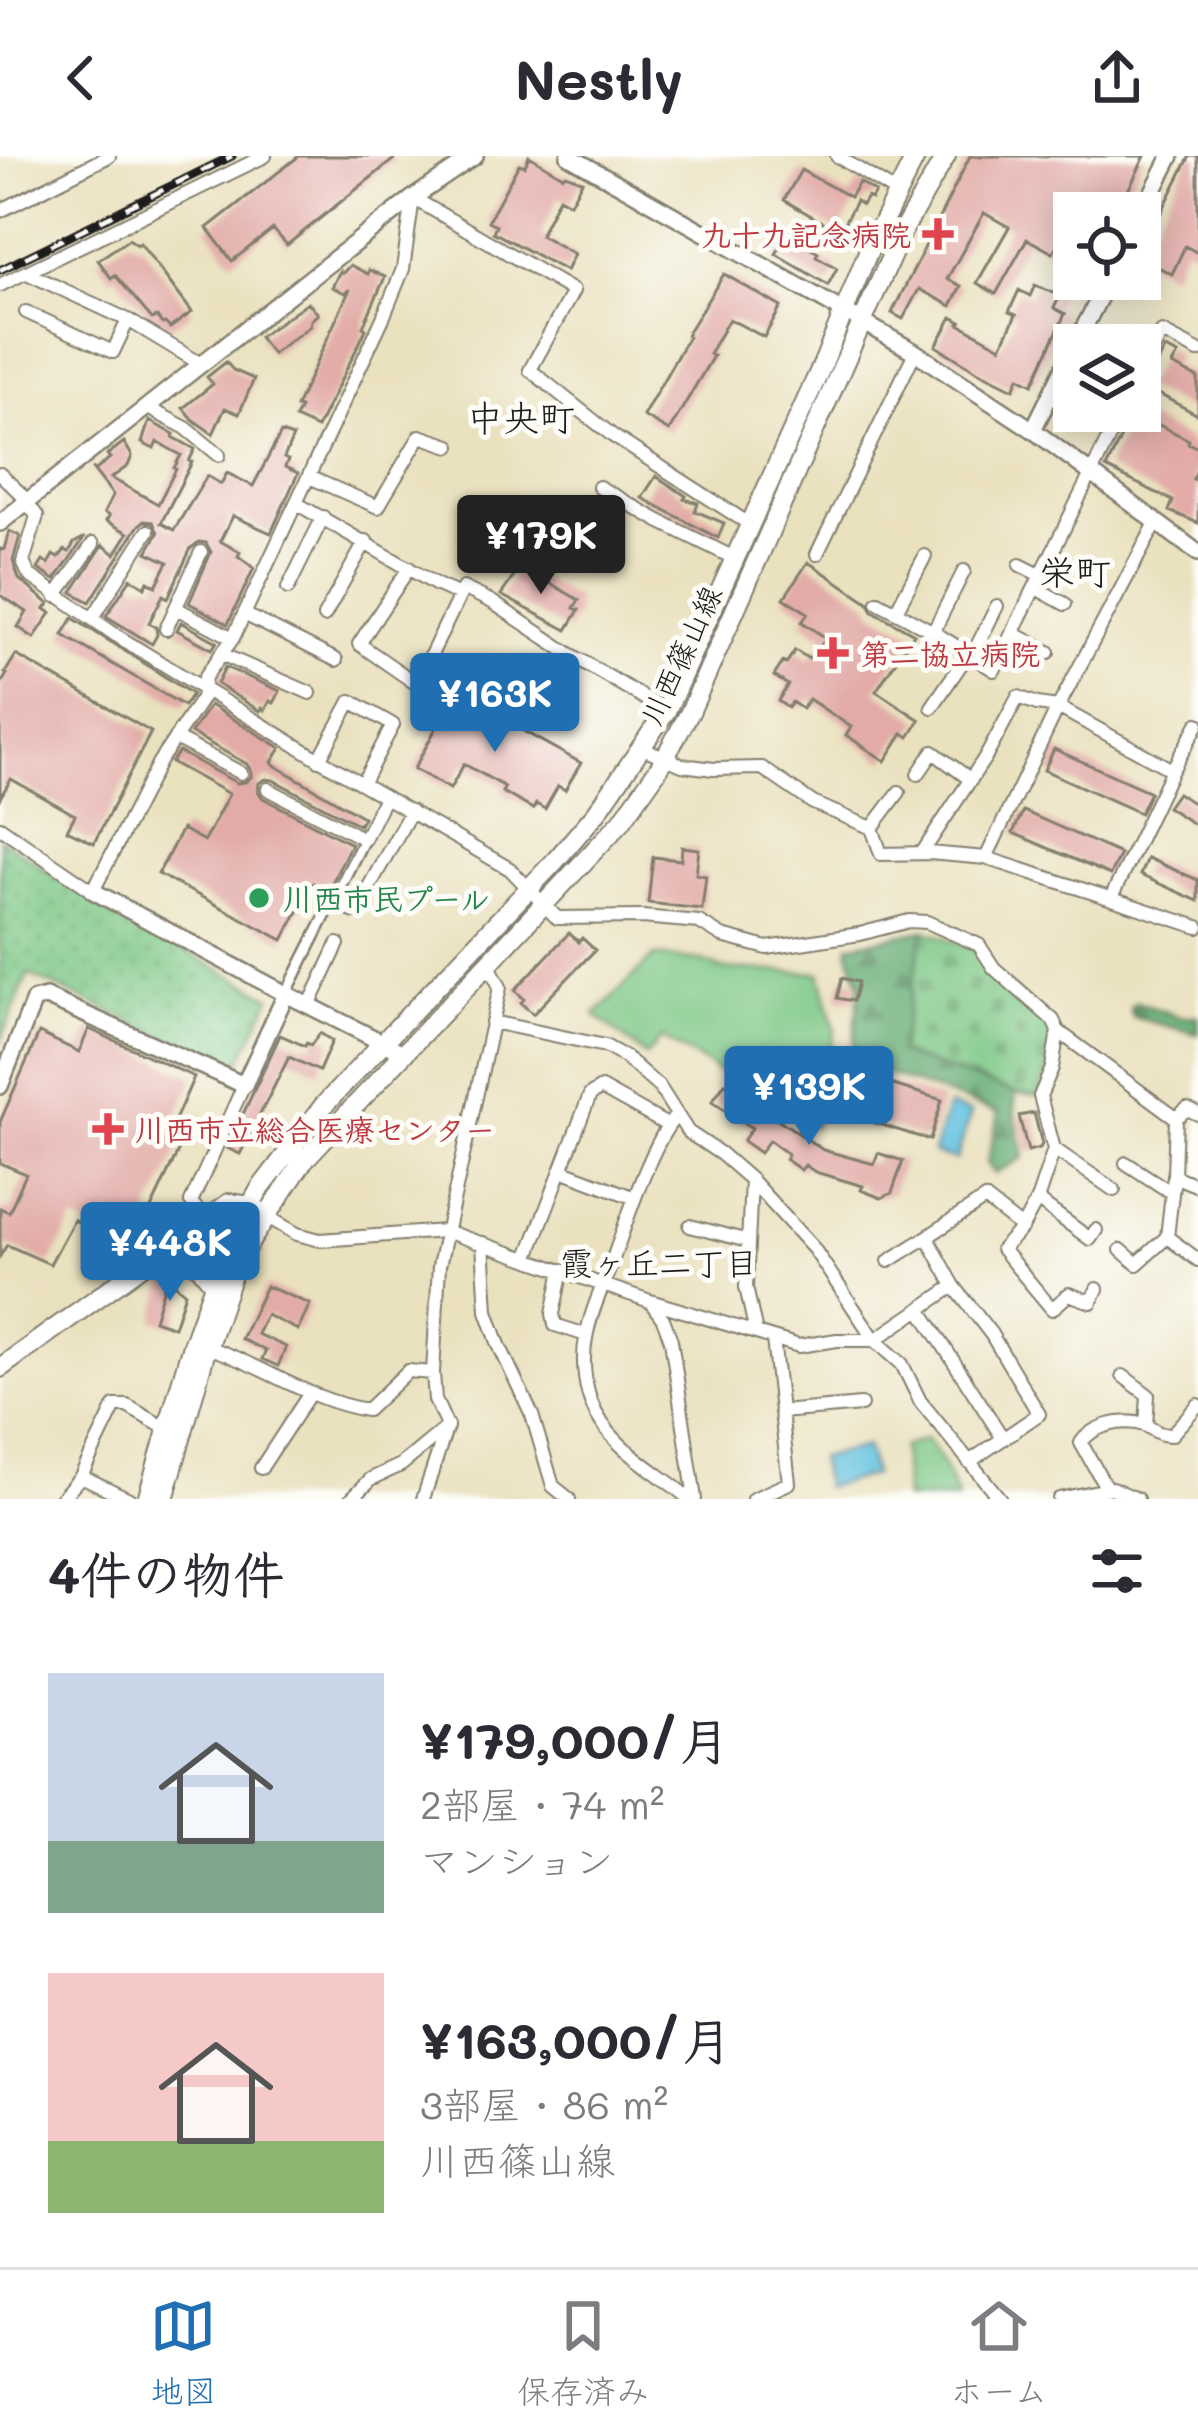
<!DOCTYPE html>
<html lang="ja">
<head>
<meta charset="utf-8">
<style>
	body { margin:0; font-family:Mali,"Klee One",sans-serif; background:#f2f2f3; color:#2b2b33; height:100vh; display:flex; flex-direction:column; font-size:45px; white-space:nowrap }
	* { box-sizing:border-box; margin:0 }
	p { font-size:39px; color:#7c7c81 }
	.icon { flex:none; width:66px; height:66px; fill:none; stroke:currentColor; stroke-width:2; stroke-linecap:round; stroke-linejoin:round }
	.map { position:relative; height:1343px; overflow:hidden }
	.details { display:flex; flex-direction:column; background:#fff; flex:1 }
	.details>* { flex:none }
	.fabs { position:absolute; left:1053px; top:36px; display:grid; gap:24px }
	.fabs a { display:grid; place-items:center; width:108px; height:108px; border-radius:0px; background:#fff; box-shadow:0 6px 30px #0003; font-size:60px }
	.price { position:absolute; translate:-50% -102px; padding:0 27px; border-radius:12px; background:#1f6fb2; color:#fff; font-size:39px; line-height:78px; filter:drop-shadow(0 3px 6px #0008) }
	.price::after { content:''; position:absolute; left:50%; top:72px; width:36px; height:27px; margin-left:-18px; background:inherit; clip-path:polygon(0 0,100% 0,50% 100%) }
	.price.current { background:#222; color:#fff }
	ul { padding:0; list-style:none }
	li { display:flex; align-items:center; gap:36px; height:300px; padding:0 48px }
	li span { display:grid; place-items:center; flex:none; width:336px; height:240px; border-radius:0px; color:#555 }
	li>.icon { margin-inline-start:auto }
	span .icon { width:144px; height:144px; fill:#fffc; stroke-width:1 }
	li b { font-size:51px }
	h2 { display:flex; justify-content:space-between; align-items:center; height:144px; padding:0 48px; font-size:51px }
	header { display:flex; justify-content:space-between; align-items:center; height:156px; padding:0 48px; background:#fff; font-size:54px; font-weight:700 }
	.tabs { display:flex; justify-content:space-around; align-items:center; height:168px; border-top:3px solid #e1e1e2; background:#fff; font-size:33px; color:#7c7c81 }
	.tabs a { display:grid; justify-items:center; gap:6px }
	.tabs .current { color:#1f6fb2 }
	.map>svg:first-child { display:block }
	.forest { fill:url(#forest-firs); stroke:#406448; stroke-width:3 }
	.cemetery { fill:url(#cemetery-stones); stroke:#4c7251; stroke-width:3 }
	.park { fill:url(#park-dots); stroke:#4c7251; stroke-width:3 }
	.pitch { fill:#7bc786; stroke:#4c7251; stroke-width:3 }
	.water { fill:#62c2e1; stroke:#3f6f7e; stroke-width:3 }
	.building { fill:#e2aba7 }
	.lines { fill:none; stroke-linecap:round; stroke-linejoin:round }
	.pedestrian-casing { stroke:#837e6e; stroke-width:14 }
	.minor-casing { stroke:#837e6e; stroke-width:16 }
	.tertiary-casing { stroke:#837e6e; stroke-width:20 }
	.primary-casing { stroke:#837e6e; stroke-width:22 }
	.pedestrian { stroke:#fff; stroke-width:9 }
	.minor { stroke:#fff; stroke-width:12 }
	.tertiary { stroke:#fff; stroke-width:15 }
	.primary { stroke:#fff; stroke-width:18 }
	.rail-casing { stroke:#1c1c1c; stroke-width:9 }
	.rail { stroke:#fdfcf7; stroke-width:4.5; stroke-dasharray:14; stroke-linecap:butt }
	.health-dot { fill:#e0444e; stroke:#fdfcf7; stroke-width:4.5 }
	.leisure-dot { fill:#2e9e5b; stroke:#fdfcf7; stroke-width:4.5 }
	.labels { text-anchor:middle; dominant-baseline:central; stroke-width:10; stroke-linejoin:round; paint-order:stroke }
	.health-label { font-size:30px; font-weight:bold; fill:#be3a42; stroke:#fdfcf7; text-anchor:start }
	.street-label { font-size:30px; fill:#1c1c1c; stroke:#fdfcf7 }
	.leisure-label { font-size:30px; font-weight:bold; fill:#27864d; stroke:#fdfcf7; text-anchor:start }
	.neighbourhood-label { font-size:33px; fill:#1c1c1c; stroke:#fdfcf7 }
	.quarter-label { font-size:36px; fill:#1c1c1c; stroke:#fdfcf7 }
</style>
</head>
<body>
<header><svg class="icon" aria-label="back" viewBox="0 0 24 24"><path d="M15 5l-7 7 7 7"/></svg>Nestly<svg class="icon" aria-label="share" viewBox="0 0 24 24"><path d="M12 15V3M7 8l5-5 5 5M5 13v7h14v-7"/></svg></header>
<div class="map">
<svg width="1198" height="1343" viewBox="0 0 1198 1343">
	<defs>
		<pattern id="forest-firs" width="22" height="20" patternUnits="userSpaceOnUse" patternTransform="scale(3)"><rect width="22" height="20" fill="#64ac73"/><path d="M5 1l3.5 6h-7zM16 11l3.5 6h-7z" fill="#528b5e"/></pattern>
		<pattern id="cemetery-stones" width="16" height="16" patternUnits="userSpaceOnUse" patternTransform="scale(3)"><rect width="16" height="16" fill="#7bc786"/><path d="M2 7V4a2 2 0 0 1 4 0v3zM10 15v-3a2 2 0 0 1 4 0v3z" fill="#6aaa73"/></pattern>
		<pattern id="park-dots" width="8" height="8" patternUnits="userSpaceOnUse" patternTransform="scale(3)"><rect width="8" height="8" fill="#7bc786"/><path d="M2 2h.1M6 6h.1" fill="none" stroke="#6aaa73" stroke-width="1.8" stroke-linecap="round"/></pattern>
	</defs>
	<rect width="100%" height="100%" fill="#fdfcf7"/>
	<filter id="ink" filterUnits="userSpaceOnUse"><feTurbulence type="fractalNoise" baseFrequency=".00833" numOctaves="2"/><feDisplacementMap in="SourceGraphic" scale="24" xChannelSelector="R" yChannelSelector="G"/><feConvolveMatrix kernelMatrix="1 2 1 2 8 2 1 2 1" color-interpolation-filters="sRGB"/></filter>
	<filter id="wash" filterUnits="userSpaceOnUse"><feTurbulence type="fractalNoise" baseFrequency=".004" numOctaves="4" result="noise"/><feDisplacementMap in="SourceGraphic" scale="48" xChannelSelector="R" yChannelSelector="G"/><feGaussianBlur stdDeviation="2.7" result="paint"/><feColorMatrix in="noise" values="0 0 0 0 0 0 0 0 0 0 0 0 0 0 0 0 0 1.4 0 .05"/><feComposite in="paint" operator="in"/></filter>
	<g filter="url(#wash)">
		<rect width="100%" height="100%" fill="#eae1bf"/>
		<path class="forest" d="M924,774L899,897L1015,937V959L1024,1001L995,1018L987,1007L999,957L879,915L852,900L860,828L849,797V789Z
			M1136,846L1180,861L1198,860V878L1133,861L1130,851Z"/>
		<path class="cemetery" d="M924,774L973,792L995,820L1049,864L1055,878L1048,912L1038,941L1015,937L899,897Z"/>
		<path class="park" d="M0,682L88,742L271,841L239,908L229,911L28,818L0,887Z"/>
		<path class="pitch" d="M654,800L702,805L722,813L820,817L835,874L814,970L661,882L646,900L595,859Z
			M926,1283L941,1305L958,1343H905L902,1291Z"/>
		<path class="water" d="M948,950L971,957L956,1004L933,997Z
			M866,1291L873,1319L825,1331L818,1302Z"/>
		<g id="blocks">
			<path class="building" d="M299,0H398L287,89L273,73L232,105L207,72Z
				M529,0L563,20L566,18L582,25L570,47L559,41L540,79L574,98L566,115L493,76L496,69L488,65L519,8L525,10Z
				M970,0H1145L1117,57H1100L1095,54L1092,57L1077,49L1053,97L1027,83L996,138L977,127L1009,71L984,57L947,123L961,130L951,150L919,133L903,163L892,157Z
				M1190,0H1198V97L1185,90L1172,118L1140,102V98Z
				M801,14L850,41L859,26L875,36L871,43L867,41L862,49L856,45L839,76L784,44Z
				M787,78L818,96L816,100L837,112L828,129L776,98Z
				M129,83L137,89L140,87L192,156L170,172L165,167L162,168L157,161L152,163L115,119L111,122L98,104Z
				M350,109L368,118L369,114L385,121L363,171L366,173L359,188L317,272L295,262L300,252L296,251L350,133L345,137L332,131L340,115L343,117Z
				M724,118L781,151L764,181L729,163L709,198L713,200L669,275L643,260L688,181L686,179Z
				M1035,129L1060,140L1054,152L1065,158L1033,228L1019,221L1014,233L977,215L936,190L952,161L961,166L959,168L1001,191L1016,159L1009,156L1019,134L1030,140Z
				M308,146L318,158L311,164L310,170L272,198L259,181Z
				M1165,193L1178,199L1172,209L1198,222V259L1142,229L1149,224Z
				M226,206L233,214L254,223L239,258L225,252L213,278L192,263L183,252L213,228L207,221Z
				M1133,256L1189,284L1188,287L1198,292V312L1193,323L1198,325V367L1169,355L1173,345L1106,312Z
				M149,265L174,278L173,281L195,293L189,305L192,306L161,367L174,374L207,320L221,328L227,317L253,330L281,277L293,281L284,302L288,304L285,311L298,317L271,377L233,360L220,385L240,396L238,400L254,412L228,468L189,447L211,396L206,387L199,386L191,392L168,442L163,439L149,467L156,471L157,479L152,488L106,460L131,422L145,431L148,425L156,430L168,406L147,396L158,377L153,366L144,365L139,369L90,446L72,436L103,389L115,398L128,377L106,365L109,360L104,357L113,339L92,312L96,314L110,302L107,299L124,286L132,300L128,310L111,322L158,348L176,313L174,312L181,299L157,286L154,293L142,287Z
				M656,320L686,340L684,343L698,347L695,355L724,367L718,382L642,342Z
				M9,375L20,380L13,405L19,423L49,448L45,453L51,457L34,482L18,471L27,456L0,439V393L4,394Z
				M85,381L55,424L38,413L43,405L48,408L53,399L58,402L65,394L69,396L74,387Z
				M524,406L539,415L536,419L579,444L574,452L579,454L567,474L501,439Z
				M808,406L868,446L873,455L914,478L876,535L920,564L909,581L903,577L885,605L846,579L851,571L809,543L802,553L792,546L788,552L778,545L788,529L774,520L783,506L786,508L795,494L809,503L813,497L815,498L826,482L802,466L808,457L784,442Z
				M73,462L192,538L184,550L63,479Z
				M181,466L217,486L212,493L177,474Z
				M16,499L151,576L94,687L67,674L75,659L11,623L0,642V530L7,518L5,517Z
				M225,511L280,535L274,547L270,545L265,554L262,552L260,555L217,528Z
				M455,537L581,607L565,634L558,630L545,653L536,648L533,653L502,636L505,631L464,608L450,633L414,613Z
				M210,549L281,592L272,606L276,610L363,661L359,669L273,624L266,623L259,627L258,635L263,642L351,688L328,735L313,727L283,784L158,718L182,673L204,685L229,638L171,606L179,596L237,627L245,626L251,621V615L247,608L191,577Z
				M1054,593L1150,636L1140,657L1044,614Z
				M1177,637L1198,650V671L1167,651Z
				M1023,655L1120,698L1110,719L1013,677Z
				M682,691L699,693L696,718L706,720L702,753L648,747L653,701L681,704Z
				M1147,702L1198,724V745L1140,719Z
				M569,777L579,786L582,782L595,794L533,858L521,847L524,843L515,834Z
				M842,822L858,826L853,845L837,842Z
				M89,873L194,921L175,964L190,970L142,1072L108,1057L100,1076L74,1064L50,1108L7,1089L0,1100V1052L9,1056L26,1018L0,1007V966L39,877L79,896Z
				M320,877L332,885L319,915L289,901L240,998L227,992L280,879L305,890L306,887L311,889Z
				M858,918L942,944L930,984L846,958Z
				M725,927L823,994L874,1008L878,997L903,1005L892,1037L881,1042L861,1034L863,1030L815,1016L805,1009L801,1014L785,1003L788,998L769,984L760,997L743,985L752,972L712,945Z
				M1034,957L1042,988L1040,992L1028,995L1019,960Z
				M167,1121L185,1137L174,1171L154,1164Z
				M266,1130L310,1148L298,1174L266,1159L257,1178L286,1191L278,1210L262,1203L266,1195L241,1183Z"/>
		</g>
	</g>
	<g filter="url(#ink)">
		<use href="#blocks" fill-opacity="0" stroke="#837e6e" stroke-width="3"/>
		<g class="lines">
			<defs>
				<path id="pedestrian" d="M286,838L364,683"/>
				<path id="minor" d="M837,0L897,37
					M0,55L109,0
					M27,117L128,164L201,208
					M0,129L265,0
					M26,156L113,196L128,164
					M1140,219L1162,176L1198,195
					M146,251L186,272L219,299
					M0,318L20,337L37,360L23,406L29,419L117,480L312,599L510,713L557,762L642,761L699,766L722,780L767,792L860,778L909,765L927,766L979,789L994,812L1053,864L1058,875L1176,962L1174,1020L1198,1030
					M309,321L378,351L420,280L450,290
					M599,331L659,365L734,402
					M817,398L915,196
					M1020,409L1042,420
					M409,412L359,488L421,531
					M288,432L323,361
					M1036,432L1065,448
					M56,440L93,388
					M878,446L932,475L994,514L1122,255
					M176,452L233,482
					M896,455L925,400
					M244,458L336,504
					M324,460L366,385
					M92,463L148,375
					M166,473L201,396
					M933,476L964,415
					M1013,477L1049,496
					M221,498L310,537
					M972,500L997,450
					M428,505L460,439
					M932,551L968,498
					M666,555L570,498L492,446L463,432L460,439L437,429L296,347L383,162L403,113L413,42L573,135L530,214L613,280L749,368
					M177,583L241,617
					M643,592L682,609L714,613L762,612L813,647L872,672L881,698L929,697L986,702L1198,771
					M319,604L351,545L393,569L362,628
					M918,618L933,596L971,624
					M268,633L364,683L385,641
					M0,671L93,735L159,606L202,542L205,521L233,482L296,347
					M872,672L899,636
					M922,697L988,597L1018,541L1037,548L1058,551L1172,614
					M986,702L1057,553L1156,367
					M1111,742L1172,614L1198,568
					M332,747L355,756L411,655
					M309,850L338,788
					M492,866L605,890L625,901L660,932L688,976L721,998L751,1024L814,1093L875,1184L954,1130
					M677,959C651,985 624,1074 610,1111C601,1134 590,1158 586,1182C582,1202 584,1227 591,1246C608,1292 656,1313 689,1343
					M1176,962L1187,953L1198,958
					M1054,993L1114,1034
					M1126,1007L1172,1037
					M561,1014L635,1042
					M1174,1020L1167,1081L1198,1104
					M751,1024L746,1131L756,1177
					M1037,1044L1090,1083L1096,1074
					M266,1060L297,1078L320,1084L445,1075L650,1145L663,1163L671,1184L695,1343
					M206,1064L191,1046L244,929
					M690,1070L748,1085
					M1022,1072L1002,1093L1052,1153L1069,1138L1091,1146L1097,1133
					M483,1087L487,1155L499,1189L532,1259L553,1330L569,1343
					M1121,1094L1137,1108L1167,1081
					M527,1103L590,939L601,932L667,969
					M889,1105L927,1081
					M562,1114L553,1158L555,1169L586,1179
					M650,1145L799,1190L837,1184H875L902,1208L920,1245L1000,1343
					M920,1153L1002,1281
					M207,1191C263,1209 309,1245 367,1254L408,1215L433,1217
					M1123,1220L1148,1239L1146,1270
					M781,1256L861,1249
					M969,1306L1039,1258L991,1178L954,1130L927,1081L985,1043L1022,1072L1037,1044L1054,993L1040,940L1052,912L1058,875
					M261,1312L310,1237
					M81,1320L129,1343
					M1107,1333L1081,1287C1092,1269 1124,1262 1144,1269C1156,1274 1157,1279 1171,1279L1198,1249
					M61,1343L81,1320L115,1250H127L167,1273
					M351,1343L371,1323L401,1309L447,1271
					M423,1343L447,1270L435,1244L433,1217L439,1110L500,831L489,809
					M753,1343L789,1327L773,1183
					M1059,1343L1112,1332L1137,1343"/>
				<path id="tertiary" d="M569,0L915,196L1033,274L1198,397
					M1140,61L1171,0
					M1075,189L1109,123
					M1033,274L1074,191
					M0,367L323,112L413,42L475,0
					M93,735L286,838
					M0,930L34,844L46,841L244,929L286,838L405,898"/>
				<path id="primary" d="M164,1095L189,1097L214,1128
					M0,1212L229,1047L250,1050L257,1054
					M147,1343L192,1189L228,1090L260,1033L324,949L555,705L597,656L666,555L824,205L868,96L916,0
					M164,1343L204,1201L236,1107L304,1004L621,666L659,612L690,556L902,76L946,0"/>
			</defs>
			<use href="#pedestrian" class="pedestrian-casing"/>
			<use href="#minor" class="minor-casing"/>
			<use href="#tertiary" class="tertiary-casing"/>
			<use href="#primary" class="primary-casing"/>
			<use href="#pedestrian" class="pedestrian"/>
			<use href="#minor" class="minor"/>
			<use href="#tertiary" class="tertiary"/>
			<use href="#primary" class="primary"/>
			<defs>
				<path id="rail" d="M0,114L232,0"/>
			</defs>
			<use href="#rail" class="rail-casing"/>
			<use href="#rail" class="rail"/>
		</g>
	</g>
	<g class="health-dot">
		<path d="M932 60h12v12h12v12h-12v12h-12v-12h-12v-12h12z"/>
		<path d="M827 479h12v12h12v12h-12v12h-12v-12h-12v-12h12z"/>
		<path d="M102 955h12v12h12v12h-12v12h-12v-12h-12v-12h12z"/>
	</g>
	<circle class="leisure-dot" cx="259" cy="742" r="12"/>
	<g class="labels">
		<g class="health-label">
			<text x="911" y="78" text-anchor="end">九十九記念病院</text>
			<text x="860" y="497">第二協立病院</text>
			<text x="135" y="973">川西市立総合医療センター</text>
		</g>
		<g class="street-label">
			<text transform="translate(680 499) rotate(-65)">川西篠山線</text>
		</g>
		<g class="leisure-label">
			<text x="283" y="742">川西市民プール</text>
		</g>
		<g class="neighbourhood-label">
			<text x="659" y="1105">霞ヶ丘二丁目</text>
		</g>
		<g class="quarter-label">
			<text x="521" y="260">中央町</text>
			<text x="1075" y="414">栄町</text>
		</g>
	</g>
</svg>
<div class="fabs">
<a><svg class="icon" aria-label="locate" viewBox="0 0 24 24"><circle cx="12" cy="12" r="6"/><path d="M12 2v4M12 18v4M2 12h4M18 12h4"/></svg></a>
<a><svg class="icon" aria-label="layers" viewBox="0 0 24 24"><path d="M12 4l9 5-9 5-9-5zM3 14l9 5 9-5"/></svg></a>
</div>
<b class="price current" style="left:541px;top:441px">¥179K</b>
<b class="price" style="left:495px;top:599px">¥163K</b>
<b class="price" style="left:809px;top:992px">¥139K</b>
<b class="price" style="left:170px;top:1148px">¥448K</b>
</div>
<section class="details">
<h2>4件の物件<svg class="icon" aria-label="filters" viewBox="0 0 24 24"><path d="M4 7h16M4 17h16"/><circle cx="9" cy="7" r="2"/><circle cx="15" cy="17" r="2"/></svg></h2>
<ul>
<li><span style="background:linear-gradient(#c9d6e8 70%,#7fa58c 0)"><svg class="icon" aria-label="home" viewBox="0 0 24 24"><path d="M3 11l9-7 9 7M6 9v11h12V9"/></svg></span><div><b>¥179,000/月</b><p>2部屋 · 74 m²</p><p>マンション</p></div></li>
<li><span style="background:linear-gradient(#f6c9c9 70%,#8fb573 0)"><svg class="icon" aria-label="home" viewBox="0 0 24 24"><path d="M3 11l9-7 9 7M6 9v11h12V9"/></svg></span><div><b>¥163,000/月</b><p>3部屋 · 86 m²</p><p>川西篠山線</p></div></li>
</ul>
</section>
<nav class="tabs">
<a class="current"><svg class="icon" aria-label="map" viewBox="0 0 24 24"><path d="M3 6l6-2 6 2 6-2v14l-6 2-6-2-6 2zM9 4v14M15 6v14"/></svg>地図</a>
<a><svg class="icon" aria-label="saved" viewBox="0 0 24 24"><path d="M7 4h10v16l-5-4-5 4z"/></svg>保存済み</a>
<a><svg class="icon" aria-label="home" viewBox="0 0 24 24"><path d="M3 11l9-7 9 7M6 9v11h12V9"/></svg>ホーム</a>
</nav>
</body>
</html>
